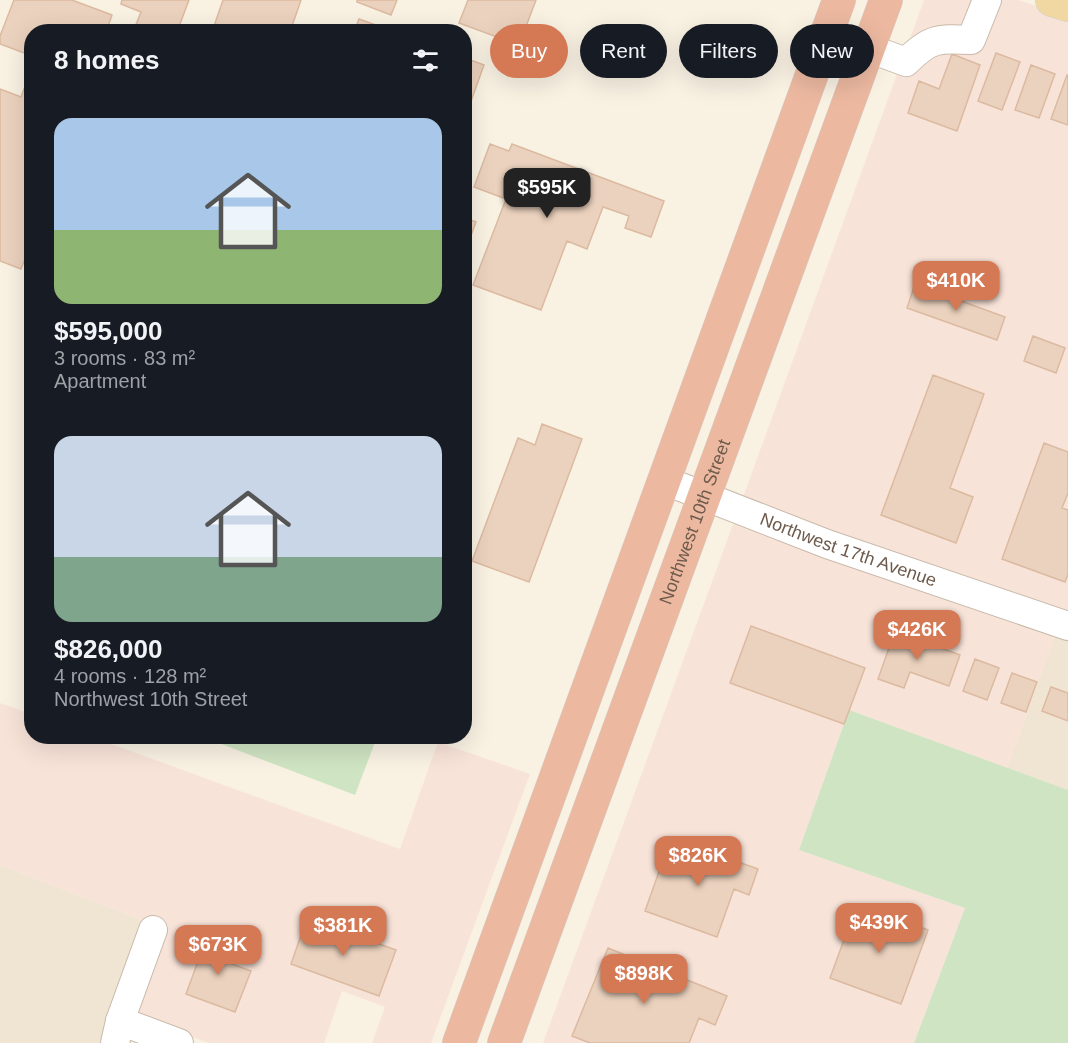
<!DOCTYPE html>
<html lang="en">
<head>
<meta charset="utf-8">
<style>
	body { margin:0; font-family:Helvetica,sans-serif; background:#242831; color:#f1f3f6; height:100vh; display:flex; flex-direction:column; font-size:22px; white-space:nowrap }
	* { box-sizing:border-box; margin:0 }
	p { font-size:20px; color:#9ea1a6 }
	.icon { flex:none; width:33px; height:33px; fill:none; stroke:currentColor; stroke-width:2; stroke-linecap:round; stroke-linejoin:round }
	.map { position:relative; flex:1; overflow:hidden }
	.panel { position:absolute; left:24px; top:24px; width:448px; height:720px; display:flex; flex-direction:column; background:#171b24; border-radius:24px; box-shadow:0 6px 24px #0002 }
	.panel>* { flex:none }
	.top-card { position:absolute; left:490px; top:24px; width:488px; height:54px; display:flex; gap:12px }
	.price { position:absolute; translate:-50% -51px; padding:0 14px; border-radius:12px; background:#d57955; color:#fff; font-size:20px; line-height:39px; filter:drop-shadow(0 2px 3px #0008) }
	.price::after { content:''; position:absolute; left:50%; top:36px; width:18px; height:14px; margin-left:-9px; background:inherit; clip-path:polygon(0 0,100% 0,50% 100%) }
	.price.selected { background:#222; color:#fff }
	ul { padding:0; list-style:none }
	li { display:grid; align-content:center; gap:12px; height:318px; padding:0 30px }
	li span { display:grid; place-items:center; height:186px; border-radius:18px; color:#555 }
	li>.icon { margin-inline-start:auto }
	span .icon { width:108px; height:108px; fill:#fffc; stroke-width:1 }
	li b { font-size:26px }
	h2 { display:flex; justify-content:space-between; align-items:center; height:72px; padding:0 30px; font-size:26px }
	.chip { padding:0 21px; border-radius:27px; background:#171b24; box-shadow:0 6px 24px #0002; font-size:21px; line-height:54px }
	.chip.selected { background:#d57955; color:#fff }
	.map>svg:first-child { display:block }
	.residential { fill:#f0e4d2 }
	.commercial { fill:#f8e3d8 }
	.green { fill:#cfe4c3 }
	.building { fill:#ebd2be; stroke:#dcbaa0; stroke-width:1.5 }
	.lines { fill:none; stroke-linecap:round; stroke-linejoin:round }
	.minor-casing { stroke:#c8baab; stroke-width:30 }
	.major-casing { stroke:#d6d1cd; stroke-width:34 }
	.highway-casing { stroke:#d6d1cd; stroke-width:34 }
	.minor { stroke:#fff; stroke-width:28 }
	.major { stroke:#f1d8a2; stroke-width:33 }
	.highway { stroke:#ecb8a0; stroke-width:33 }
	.labels { text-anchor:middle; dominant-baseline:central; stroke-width:4.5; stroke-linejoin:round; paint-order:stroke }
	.street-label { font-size:18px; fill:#6e5a4c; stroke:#fcf6e8 }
</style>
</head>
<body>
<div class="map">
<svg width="1068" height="1043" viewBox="0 0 1068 1043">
	<rect width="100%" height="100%" fill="#f9f2e3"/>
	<path class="residential" d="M1056,633L1068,637V790L1007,768Z
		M0,865L144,921L103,1043H0Z"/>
	<path class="commercial" d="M924,0H1018L1068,16V615L742,500Z
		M735,519L1056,633L1007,768L849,710L799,850L965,908L914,1043H543Z
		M0,703L31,714L32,736L92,737L400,849L438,742L530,774L431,1043H372L385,1007L342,991L324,1043H209L135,1016L168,925L146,917L144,921L0,865Z"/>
	<path class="green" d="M849,710L1068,790V1043H914L965,908L799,850Z
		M203,737H377L355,795Z"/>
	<path class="building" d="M14,0H72L112,15L106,32H32V56L0,44V36Z
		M122,0H189L177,32H133L141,12L121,4Z
		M223,0H301L290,32H212Z
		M357,0H397L391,15L357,2Z
		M468,0H536L519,45L459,23Z
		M359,19L387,29L386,32H354Z
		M996,53L1020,62L1002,110L978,101Z
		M952,54L980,65L957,131L908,113L919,81L939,89Z
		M465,58L484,65L465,118Z
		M1031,65L1055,74L1039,118L1015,110Z
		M1067,75L1068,76V125L1051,119Z
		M0,89L21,97L24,89L32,91V241L21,269L0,261Z
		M490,144L509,151L512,144L664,201L651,237L625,228L629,216L603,207L587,249L567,241L541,310L473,285L506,199L474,187Z
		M465,218L476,222L465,252Z
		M915,284L1005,317L997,340L907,308Z
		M1033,336L1065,348L1056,373L1024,361Z
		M933,375L984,394L950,488L973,497L956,543L881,515Z
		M542,424L582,439L529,582L472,561L518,438L535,445Z
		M1044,443L1068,452V493L1062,508L1068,510V574L1065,582L1002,559Z
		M751,626L865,668L844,724L730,683Z
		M895,631L960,655L949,686L910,672L904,688L878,679Z
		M975,659L999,668L987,700L963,691Z
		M1012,673L1037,682L1026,712L1001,703Z
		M1051,687L1068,693V721L1042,711Z
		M671,838L758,869L749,895L734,889L717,937L645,911Z
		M857,904L928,930L901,1004L830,978Z
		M307,918L396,950L379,996L291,964Z
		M208,934L231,943L224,961L251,971L235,1012L186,994Z
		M608,948L727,996L715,1025L699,1018L689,1043H590L572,1036Z"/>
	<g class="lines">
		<defs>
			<g id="minor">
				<path d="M868,48L906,62C930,38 938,38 971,40L987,0"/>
				<path id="s1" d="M663,480L827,544L1068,626"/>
				<path d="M120,1021L179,1043"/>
				<path d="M115,1043L120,1021L153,930"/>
			</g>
			<path id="major" d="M1052,0L1068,5"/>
			<g id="highway">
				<path d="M459,1043L839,0"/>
				<path id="s2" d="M504,1043L886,0"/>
			</g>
		</defs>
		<use href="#minor" class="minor-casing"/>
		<use href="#major" class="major-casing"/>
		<use href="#highway" class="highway-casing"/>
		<use href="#minor" class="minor"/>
		<use href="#major" class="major"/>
		<use href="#highway" class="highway"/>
	</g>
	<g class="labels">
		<g class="street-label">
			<text stroke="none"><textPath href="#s2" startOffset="555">Northwest 10th Street</textPath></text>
			<text stroke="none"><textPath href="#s1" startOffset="198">Northwest 17th Avenue</textPath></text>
		</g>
	</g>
</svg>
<b class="price selected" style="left:547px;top:219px">$595K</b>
<b class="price" style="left:956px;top:312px">$410K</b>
<b class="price" style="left:917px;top:661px">$426K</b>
<b class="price" style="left:698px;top:887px">$826K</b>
<b class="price" style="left:879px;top:954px">$439K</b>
<b class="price" style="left:343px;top:957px">$381K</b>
<b class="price" style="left:218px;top:976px">$673K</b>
<b class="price" style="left:644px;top:1005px">$898K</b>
<div class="top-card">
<a class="chip selected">Buy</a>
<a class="chip">Rent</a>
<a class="chip">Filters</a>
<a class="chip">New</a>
</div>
<section class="panel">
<h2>8 homes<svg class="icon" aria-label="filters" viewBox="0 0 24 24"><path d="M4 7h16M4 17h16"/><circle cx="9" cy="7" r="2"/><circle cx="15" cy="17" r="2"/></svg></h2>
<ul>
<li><span style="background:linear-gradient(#a9c7e8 60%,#8fb573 0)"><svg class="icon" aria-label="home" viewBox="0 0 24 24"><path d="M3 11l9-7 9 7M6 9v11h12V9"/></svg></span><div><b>$595,000</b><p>3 rooms · 83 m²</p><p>Apartment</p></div></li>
<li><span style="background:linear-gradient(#c9d6e8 65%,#7fa58c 0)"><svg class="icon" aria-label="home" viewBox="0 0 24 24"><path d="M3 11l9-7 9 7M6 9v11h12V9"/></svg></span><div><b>$826,000</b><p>4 rooms · 128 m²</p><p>Northwest 10th Street</p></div></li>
</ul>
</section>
</div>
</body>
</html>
